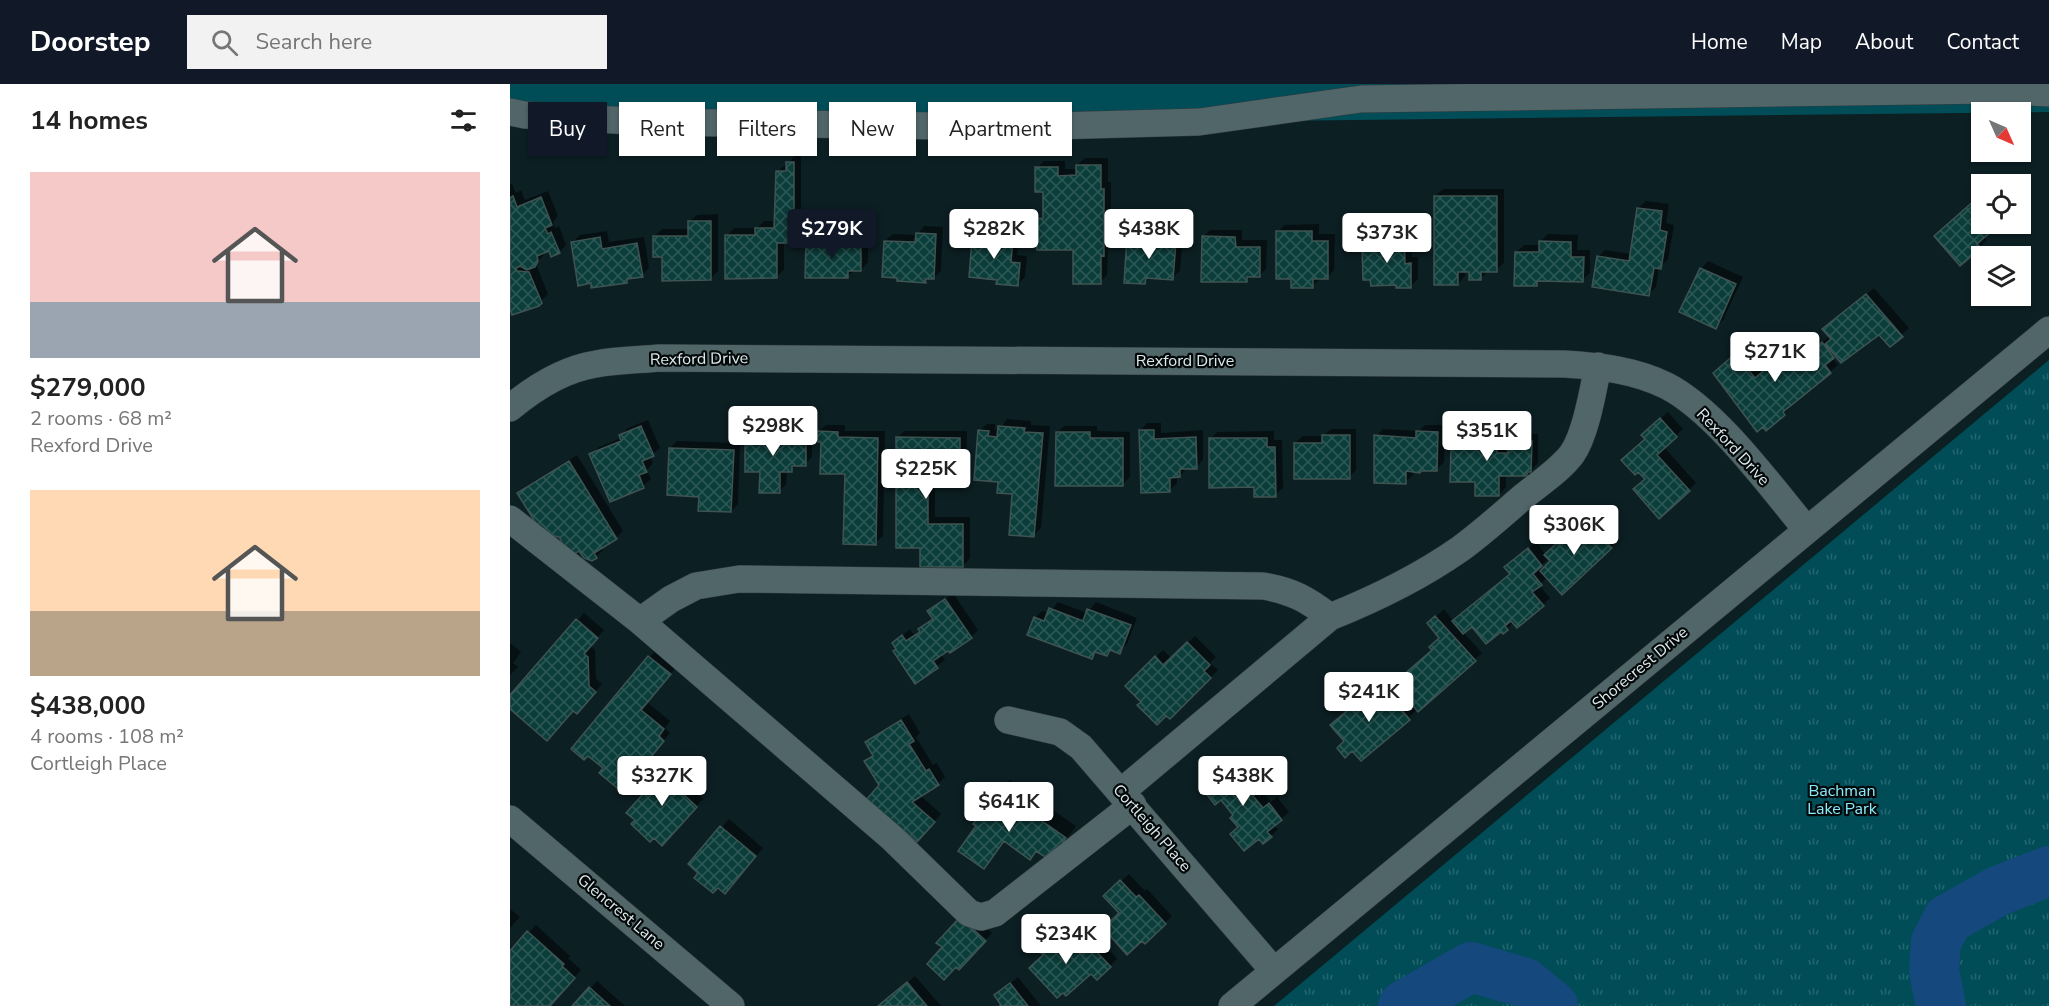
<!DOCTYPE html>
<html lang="en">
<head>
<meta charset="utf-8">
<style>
	body { margin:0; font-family:"Nunito Sans",sans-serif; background:#f2f2f2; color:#222; height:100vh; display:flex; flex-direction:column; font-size:22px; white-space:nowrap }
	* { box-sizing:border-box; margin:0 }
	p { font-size:20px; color:#767676 }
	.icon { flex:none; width:33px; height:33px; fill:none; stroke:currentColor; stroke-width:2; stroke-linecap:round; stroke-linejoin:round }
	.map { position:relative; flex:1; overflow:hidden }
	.details { display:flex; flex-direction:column; background:#fff; width:510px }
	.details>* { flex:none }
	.top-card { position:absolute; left:18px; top:18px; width:570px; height:54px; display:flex; gap:12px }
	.needle { width:39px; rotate:135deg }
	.fabs { position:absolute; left:1461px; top:18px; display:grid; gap:12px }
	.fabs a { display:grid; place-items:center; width:60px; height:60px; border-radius:0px; background:#fff; box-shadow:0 2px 4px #0004; font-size:30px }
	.price { position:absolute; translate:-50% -51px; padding:0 14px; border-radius:6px; background:#fff; color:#222; font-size:20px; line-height:39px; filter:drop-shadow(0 2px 3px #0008) }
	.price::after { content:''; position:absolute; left:50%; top:36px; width:18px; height:14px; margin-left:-9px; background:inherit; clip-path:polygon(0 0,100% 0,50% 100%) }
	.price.current { background:#111827; color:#fff }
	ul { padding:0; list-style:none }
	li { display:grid; align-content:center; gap:12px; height:318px; padding:0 30px }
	li span { display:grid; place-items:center; height:186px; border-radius:0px; color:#555 }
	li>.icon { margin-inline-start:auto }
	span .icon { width:108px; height:108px; fill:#fffc; stroke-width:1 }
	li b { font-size:26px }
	h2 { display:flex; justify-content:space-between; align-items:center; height:72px; padding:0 30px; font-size:26px }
	.tag { padding:0 21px; border-radius:0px; background:#fff; box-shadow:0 2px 4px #0004; font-size:21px; line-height:54px }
	.tag.current { background:#111827; color:#fff }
	header { display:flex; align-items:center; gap:36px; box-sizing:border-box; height:84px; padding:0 30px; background:#111827; color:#fff }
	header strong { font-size:28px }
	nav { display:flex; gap:33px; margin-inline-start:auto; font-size:21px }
	.search { width:420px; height:54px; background:#f2f2f2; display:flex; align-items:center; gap:15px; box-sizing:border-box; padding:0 21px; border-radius:0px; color:#767676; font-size:22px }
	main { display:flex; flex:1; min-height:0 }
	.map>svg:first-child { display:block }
	.green { fill:#004d58 }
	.park { fill:url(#park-tufts) }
	.shadow { fill:#0007; fill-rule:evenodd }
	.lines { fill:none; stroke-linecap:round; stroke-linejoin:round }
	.river { stroke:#15497d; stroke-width:50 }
	.building { fill:url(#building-cross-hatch); stroke:#3f5452; stroke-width:1.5 }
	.minor-casing { stroke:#313a3d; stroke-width:28 }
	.minor { stroke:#516669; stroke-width:27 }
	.labels { text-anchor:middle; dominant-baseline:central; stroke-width:4.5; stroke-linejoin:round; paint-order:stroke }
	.street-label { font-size:16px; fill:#deeaec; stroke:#030809 }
	.park-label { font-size:16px; fill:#8aebfc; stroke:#030809 }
</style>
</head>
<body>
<header>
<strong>Doorstep</strong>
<div class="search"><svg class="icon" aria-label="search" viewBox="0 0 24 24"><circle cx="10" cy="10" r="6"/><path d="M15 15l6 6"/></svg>Search here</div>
<nav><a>Home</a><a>Map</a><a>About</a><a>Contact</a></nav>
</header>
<main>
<section class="details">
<h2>14 homes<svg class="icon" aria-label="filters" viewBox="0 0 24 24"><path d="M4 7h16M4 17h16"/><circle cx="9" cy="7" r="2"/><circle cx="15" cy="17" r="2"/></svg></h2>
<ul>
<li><span style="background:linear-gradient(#f6c9c9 70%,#9aa5b1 0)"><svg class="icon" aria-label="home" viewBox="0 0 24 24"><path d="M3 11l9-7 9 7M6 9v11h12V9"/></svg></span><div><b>$279,000</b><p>2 rooms · 68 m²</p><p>Rexford Drive</p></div></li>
<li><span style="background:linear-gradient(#ffd9b3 65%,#b9a48a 0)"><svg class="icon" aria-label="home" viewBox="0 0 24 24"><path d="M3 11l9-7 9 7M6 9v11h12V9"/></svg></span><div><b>$438,000</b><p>4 rooms · 108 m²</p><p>Cortleigh Place</p></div></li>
</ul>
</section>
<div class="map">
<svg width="1539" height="922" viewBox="0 0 1539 922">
	<defs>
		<pattern id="park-tufts" width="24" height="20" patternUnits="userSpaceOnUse" patternTransform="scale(1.5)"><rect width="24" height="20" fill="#004d58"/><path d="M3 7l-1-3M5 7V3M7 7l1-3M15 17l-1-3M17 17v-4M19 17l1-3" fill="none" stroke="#256770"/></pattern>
		<pattern id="building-cross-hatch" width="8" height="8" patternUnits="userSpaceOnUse" patternTransform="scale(1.5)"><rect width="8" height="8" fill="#0b3d3a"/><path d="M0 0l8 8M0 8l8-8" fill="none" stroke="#2e5957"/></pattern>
	</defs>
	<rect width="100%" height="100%" fill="#0c1f23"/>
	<path class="green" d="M0,0H1539V28L322,42L0,40Z"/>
	<path class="park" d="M1539,276V922H764Z"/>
	<path class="shadow" d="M285,71H291V150L284,157H274V186L266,193L217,152L224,144H247L254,137H266L267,88L275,81L278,80Z
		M575,74H598V98H601V163L598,166L597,191L590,198L565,165L529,135L534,130V107L527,84L534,77H555V85H567V81Z
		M0,100H2L6,109L11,106L15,116L38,107L48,132L43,138L45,144L49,142L56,161L49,168L39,165L26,180L38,210L28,220L0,221Z
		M933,105H994V179L986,186L978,187L971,194L960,186L955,187V192L948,200L925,112Z
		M1472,112V140H1497L1488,147L1484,143L1473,152L1477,156L1470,163L1433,145Z
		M1136,117L1159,120L1156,139L1164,141L1158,176L1149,183L1146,203L1139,210L1088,173L1095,166L1121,170L1128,124Z
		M1510,118L1515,123L1510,127Z
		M208,130V187L201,194L144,153L152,145H179V138L187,131Z
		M809,140V150H825L824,186L817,193L810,195L802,202L783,193L767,148L775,141Z
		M414,142L433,143L431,187L423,194H418L415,197L388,193L375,157L383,150L407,151Z
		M486,142L500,143V147L510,148L507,171L517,172L515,193L508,200L488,195L464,156L471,149L478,150Z
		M889,143H901L902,173H908V195L901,202L854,163L861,156H882V151Z
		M626,146L673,150L670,187L662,194L640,193L635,199L618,154Z
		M700,146H732V156H757L756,185L749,192H741L736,197L693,153Z
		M97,147L99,158L134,153L139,184L132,191L120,193L116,197L63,158L70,151Z
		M1038,150L1068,151L1067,166H1080V189L1072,196H1031L1026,201L1006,169L1014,161H1030V158Z
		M305,152L345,153V156H358V178L351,186H345L337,193L297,160Z
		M1198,177L1233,193L1213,236L1206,243L1191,185Z
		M1364,204L1399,244L1380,261L1370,249L1326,270L1322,274L1328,281L1280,321L1281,323L1274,330L1212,282L1233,264L1253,288L1302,248L1311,259L1320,252L1321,238Z
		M1158,328L1173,345L1154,363L1186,399L1179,406L1136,395L1140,344Z
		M497,335L521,337V341L540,342L531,444L524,451L504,408L490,397L469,347L477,340H485V345H490Z
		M138,336L150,364L140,372L143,379L137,386L141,395L133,402L81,371L89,363L111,354L110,352L118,344Z
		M637,339H651V349L693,346V376L686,383L677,384L670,392H667V399L660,406L630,347Z
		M244,340H271V345H302V373L295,380L287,381L281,386H277L276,400L269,408L251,386L237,347Z
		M316,341H335V347H375L373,452L365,459L336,389L312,357L308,348Z
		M915,341H935L934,378L927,385L903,386V391L895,398L866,352L873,345L909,347Z
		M554,342H587V347L620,348V393L612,401L547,349Z
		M821,345H846V386L839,393L785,359L793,352H813Z
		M947,345H994V362H999V357L1007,350H1028V379L1016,391H996V403L989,411L967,397L942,363L939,353Z
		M394,347H457V382L450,389H425V433H460V474L453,482L411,463L387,354Z
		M764,347V356H772L773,404L765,411L745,402L700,355L707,348Z
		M167,357L230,359L228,420L221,427L190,411L160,364Z
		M67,371L113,447L106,454L91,463L93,466L86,473L50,452L9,409L16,402Z
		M1082,428L1108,456L1052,509L1038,493L1029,501L1040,514L1033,521L1004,538L993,548L962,541L953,548L972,569L851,675L822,641L878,593L884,601L923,566L931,553L919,539L934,525L944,538L1001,489L1004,476L1026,458L1036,471ZM1039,474L1042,477L1033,486L1030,483Z
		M443,509L468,546L461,553L431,570L435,576L405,598L384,559L400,545L404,551L411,546L423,534L419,528Z
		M548,518L577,529L586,518L627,534L617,560L610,568L602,565L597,571L588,567L582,574L525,534L532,527L539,529Z
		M74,529L94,546L81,562L85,566L86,595L92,600L74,621L63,625L0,623V613Z
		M685,552L706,573L700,579L708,586L660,633L633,618L617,602L653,566L661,574Z
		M0,559L11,568L3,579L8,583L0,591Z
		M147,565L167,582L137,618L160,637L155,644L160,649L119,698L78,670L63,665Z
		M399,630L410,649L406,653L423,681L427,679L435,693L428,700L410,711L431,730L414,749L371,702L356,677L364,669L357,658L364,651Z
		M734,673L755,699L750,704L761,718L767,713L779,728L764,741L768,745L761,752L729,742L725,731L702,699Z
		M171,674L185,686L174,697L193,715L159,752L153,690Z
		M500,696L566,742L551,763L527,766L520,774L496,757L474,783L489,707Z
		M219,735L253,764L222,801L191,789L180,780Z
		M619,790L635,807L637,805L662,832L635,858L595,812Z
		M0,825L10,833L0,844Z
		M459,827L482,849L449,884L434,863Z
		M557,839L581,865L590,856L607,875L600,882L581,888L535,871L537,857Z
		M26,841L60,872L58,874L71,886L39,922H0V869Z
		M405,892L431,922H370Z
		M508,893L531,922H490L492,920L485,912Z
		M87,897L115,922H64Z"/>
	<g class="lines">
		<path class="river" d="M893,922L961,883L1015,899L1043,922
			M1431,922L1424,887L1426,858L1438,835L1488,807L1539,787"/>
	</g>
	<path class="building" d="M276,78H284V159H267V194L215,195V151H245V144H264L266,87H276Z
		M566,81H591V105H594V172L591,171V200H563V166H527V135L533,134V108H525V83H548V92L566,91Z
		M3,112L7,123L31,113L42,141L35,144L38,150L41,148L50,169L41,173L39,167L27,172L28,177L25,183L17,186L10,182L6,184L7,187L19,188L32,219L29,222L2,231L0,225V114Z
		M924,112H987V188H971V196H959V188H948V201H924Z
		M1466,115L1472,121V140H1499L1488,149L1484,145L1467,160L1471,164L1450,182L1424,152Z
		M1127,124L1152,127L1150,146L1157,148L1151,185L1144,184L1139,212L1082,203L1087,172L1119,177Z
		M178,137H201V196L152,197V173H143V152H178Z
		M766,147H802V157H818V195H803V204H781V195H766Z
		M477,148L494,150V154L503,155L501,178L510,179L508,202L486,200L487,196L459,193L462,156L477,158Z
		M406,149L426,150L424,195H415L416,199L387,197V194L372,193L374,157L405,158Z
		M880,150H894L895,180L901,179V204H886V201L861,202L860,196H853L852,163L881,162Z
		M692,152L725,153L726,163H750V193H737V198H691Z
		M90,153L92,165L127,159L133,193L117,195V199L81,204V199L68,202L61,158Z
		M617,153L666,157L663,196L636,194L635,200L614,199Z
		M1029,157L1061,158V173H1074L1073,198L1027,197V202H1004L1005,168H1029Z
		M296,159L338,160V163H351V187H338V194H295Z
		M1190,184L1226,200L1206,245L1169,228Z
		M1356,210L1393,253L1380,263L1369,251L1331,279L1315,260L1321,255L1312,245Z
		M1293,254L1303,265L1312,258L1324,274L1315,281L1321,289L1273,328L1275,331L1256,347L1253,343L1247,348L1203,289L1225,270L1245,294Z
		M1150,334L1167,353L1147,371L1180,407L1149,435L1123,405L1135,395L1128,388L1125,391L1111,376L1135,355L1131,351Z
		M131,342L144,372L132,377L137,388L129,391L134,404L100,418L79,370L111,357L109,351Z
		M488,342L515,344L514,348L533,349L524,453L499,451L502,410L487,409L488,398L464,396L468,346L479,347L478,352L487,353Z
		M235,346L264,347V352H296V382H282V388H270V409H249L250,388H235Z
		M629,346H644V355L686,353L687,385H670V393L660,394V408L631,409Z
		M307,347L328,348V353L368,354L366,461L333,460L335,390H310L311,358H307Z
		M906,347L928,348L927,387H911L910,389L896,387V400L864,399V351L906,354Z
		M546,348H580V354H613V402H545Z
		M812,351H840V395H784V359H812Z
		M938,352H987V369H998V356L1022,357L1021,388H1017V392H989V412H965V398H940L941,365H938Z
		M386,353L450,354V391H418V440H453V483H410V464H386Z
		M699,354H757V363H765L766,413H744V403L699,404Z
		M159,364L224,366L221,428L188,427L189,413L157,411Z
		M59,377L107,455L84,469L87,474L82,477L74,474L69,467L66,469L57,467L49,453L39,451L29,444L7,409Z
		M1074,434L1102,464L1052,511L1030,487L1040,477L1034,471Z
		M1018,464L1032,482L1023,490L1032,501L1022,508L1034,522L1007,544L1001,537L995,542L998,546L993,550L991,548L976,560L962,543L953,550L942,537L1000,490L994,483Z
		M435,515L462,554L440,569L438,567L423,577L428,584L405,600L383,567L386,565L382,559L392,551L396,557L410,548L408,545L423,535L417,527Z
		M539,524L573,537L577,525L621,541L610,570L600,566L597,572L585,568L582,575L517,551L524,533L534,537Z
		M925,532L966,577L908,628L884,599L922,566L919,563L929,554L917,539Z
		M66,535L88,554L74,570L78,573L79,602L86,608L67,630L63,627L37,657L0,625V611Z
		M677,558L700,581L694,587L701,594L660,635L656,632L647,641L627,621L631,618L615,602L645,572L653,581Z
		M138,572L161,590L131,626L154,645L149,652L154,657L112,708L89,689L93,684L78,672L74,676L61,665Z
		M870,599L900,636L851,677L842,667L835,674L827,664L834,657L820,641Z
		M391,636L404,657L399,660L416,687L419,685L429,701L402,718L425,738L407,758L357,715L369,701L354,677L363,672L355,658Z
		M726,679L748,707L743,712L753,724L759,719L772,736L757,748L762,753L753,760L749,755L734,767L720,750L728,743L720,734L723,731L711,716L705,721L693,706Z
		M163,680L179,694L168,705L187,723L152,762L144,754L140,758L121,740L125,736L116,729L152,689L154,691Z
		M488,706L556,754L540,776L526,767L520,776L494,757L474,785L448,767L466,742L463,740Z
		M210,742L246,772L215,810L208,804L203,809L184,794L188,789L178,780Z
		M610,796L626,813L629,811L656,840L635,860L632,857L617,871L593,844L609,829L593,812Z
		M450,833L476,857L449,886L446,883L434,896L417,880L432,863L426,859Z
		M549,845L573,871L582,863L601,883L587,896L581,890L556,912L553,909L547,914L519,884L533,871L527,864Z
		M17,847L54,880L52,882L65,894L40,922H0V867Z
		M397,898L417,922H368Z
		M500,899L518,922H489L491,921L484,911Z
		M79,903L100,922H62Z"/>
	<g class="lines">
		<defs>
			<path id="minor" d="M0,28L15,31L138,38L505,43L689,38L851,15L1480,6L1539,9
				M0,324C24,304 54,285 86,280C107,276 129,276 150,274L1054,280C1089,282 1125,286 1157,302C1207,328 1260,402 1297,446
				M0,435L130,537L161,515L186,502L229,495L753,502C782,507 797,515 820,533C865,515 910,493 950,465C972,449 993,430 1014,412C1030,399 1050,386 1062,370C1076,350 1083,306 1088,282
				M130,537L382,754L459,829L471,833L485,829L623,721
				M498,636L550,648L571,663L764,887
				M611,708L820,533
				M0,735L221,922
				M722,922L1539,246"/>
		</defs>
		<use href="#minor" class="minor-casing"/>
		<use href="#minor" class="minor"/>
	</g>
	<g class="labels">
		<g class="street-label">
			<text transform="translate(189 275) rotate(-1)">Rexford Drive</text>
			<text x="675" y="277">Rexford Drive</text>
			<text transform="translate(1223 363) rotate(47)">Rexford Drive</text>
			<text transform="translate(1130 584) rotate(-40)">Shorecrest Drive</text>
			<text transform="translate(642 744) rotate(49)">Cortleigh Place</text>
			<text transform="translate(111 828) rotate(40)">Glencrest Lane</text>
		</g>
		<g class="park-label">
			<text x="1332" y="707">Bachman<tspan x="1332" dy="18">Lake Park</tspan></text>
		</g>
	</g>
</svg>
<div class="fabs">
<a><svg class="needle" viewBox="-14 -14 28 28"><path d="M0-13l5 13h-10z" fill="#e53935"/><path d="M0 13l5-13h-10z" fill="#767676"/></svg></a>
<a><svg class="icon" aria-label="locate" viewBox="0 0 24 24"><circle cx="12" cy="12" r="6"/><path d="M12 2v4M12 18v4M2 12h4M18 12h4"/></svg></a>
<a><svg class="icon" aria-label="layers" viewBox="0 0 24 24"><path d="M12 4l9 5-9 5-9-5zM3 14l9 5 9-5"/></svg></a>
</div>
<b class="price current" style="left:322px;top:176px">$279K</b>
<b class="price" style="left:484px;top:176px">$282K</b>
<b class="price" style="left:639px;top:176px">$438K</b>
<b class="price" style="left:877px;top:180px">$373K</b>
<b class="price" style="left:1265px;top:299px">$271K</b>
<b class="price" style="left:263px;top:373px">$298K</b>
<b class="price" style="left:977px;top:378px">$351K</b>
<b class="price" style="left:416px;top:416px">$225K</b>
<b class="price" style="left:1064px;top:472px">$306K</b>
<b class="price" style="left:859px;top:639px">$241K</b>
<b class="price" style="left:152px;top:723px">$327K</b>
<b class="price" style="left:733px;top:723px">$438K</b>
<b class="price" style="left:499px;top:749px">$641K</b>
<b class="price" style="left:556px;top:881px">$234K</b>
<div class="top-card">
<a class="tag current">Buy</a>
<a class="tag">Rent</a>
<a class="tag">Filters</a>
<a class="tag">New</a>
<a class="tag">Apartment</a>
</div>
</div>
</main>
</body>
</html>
